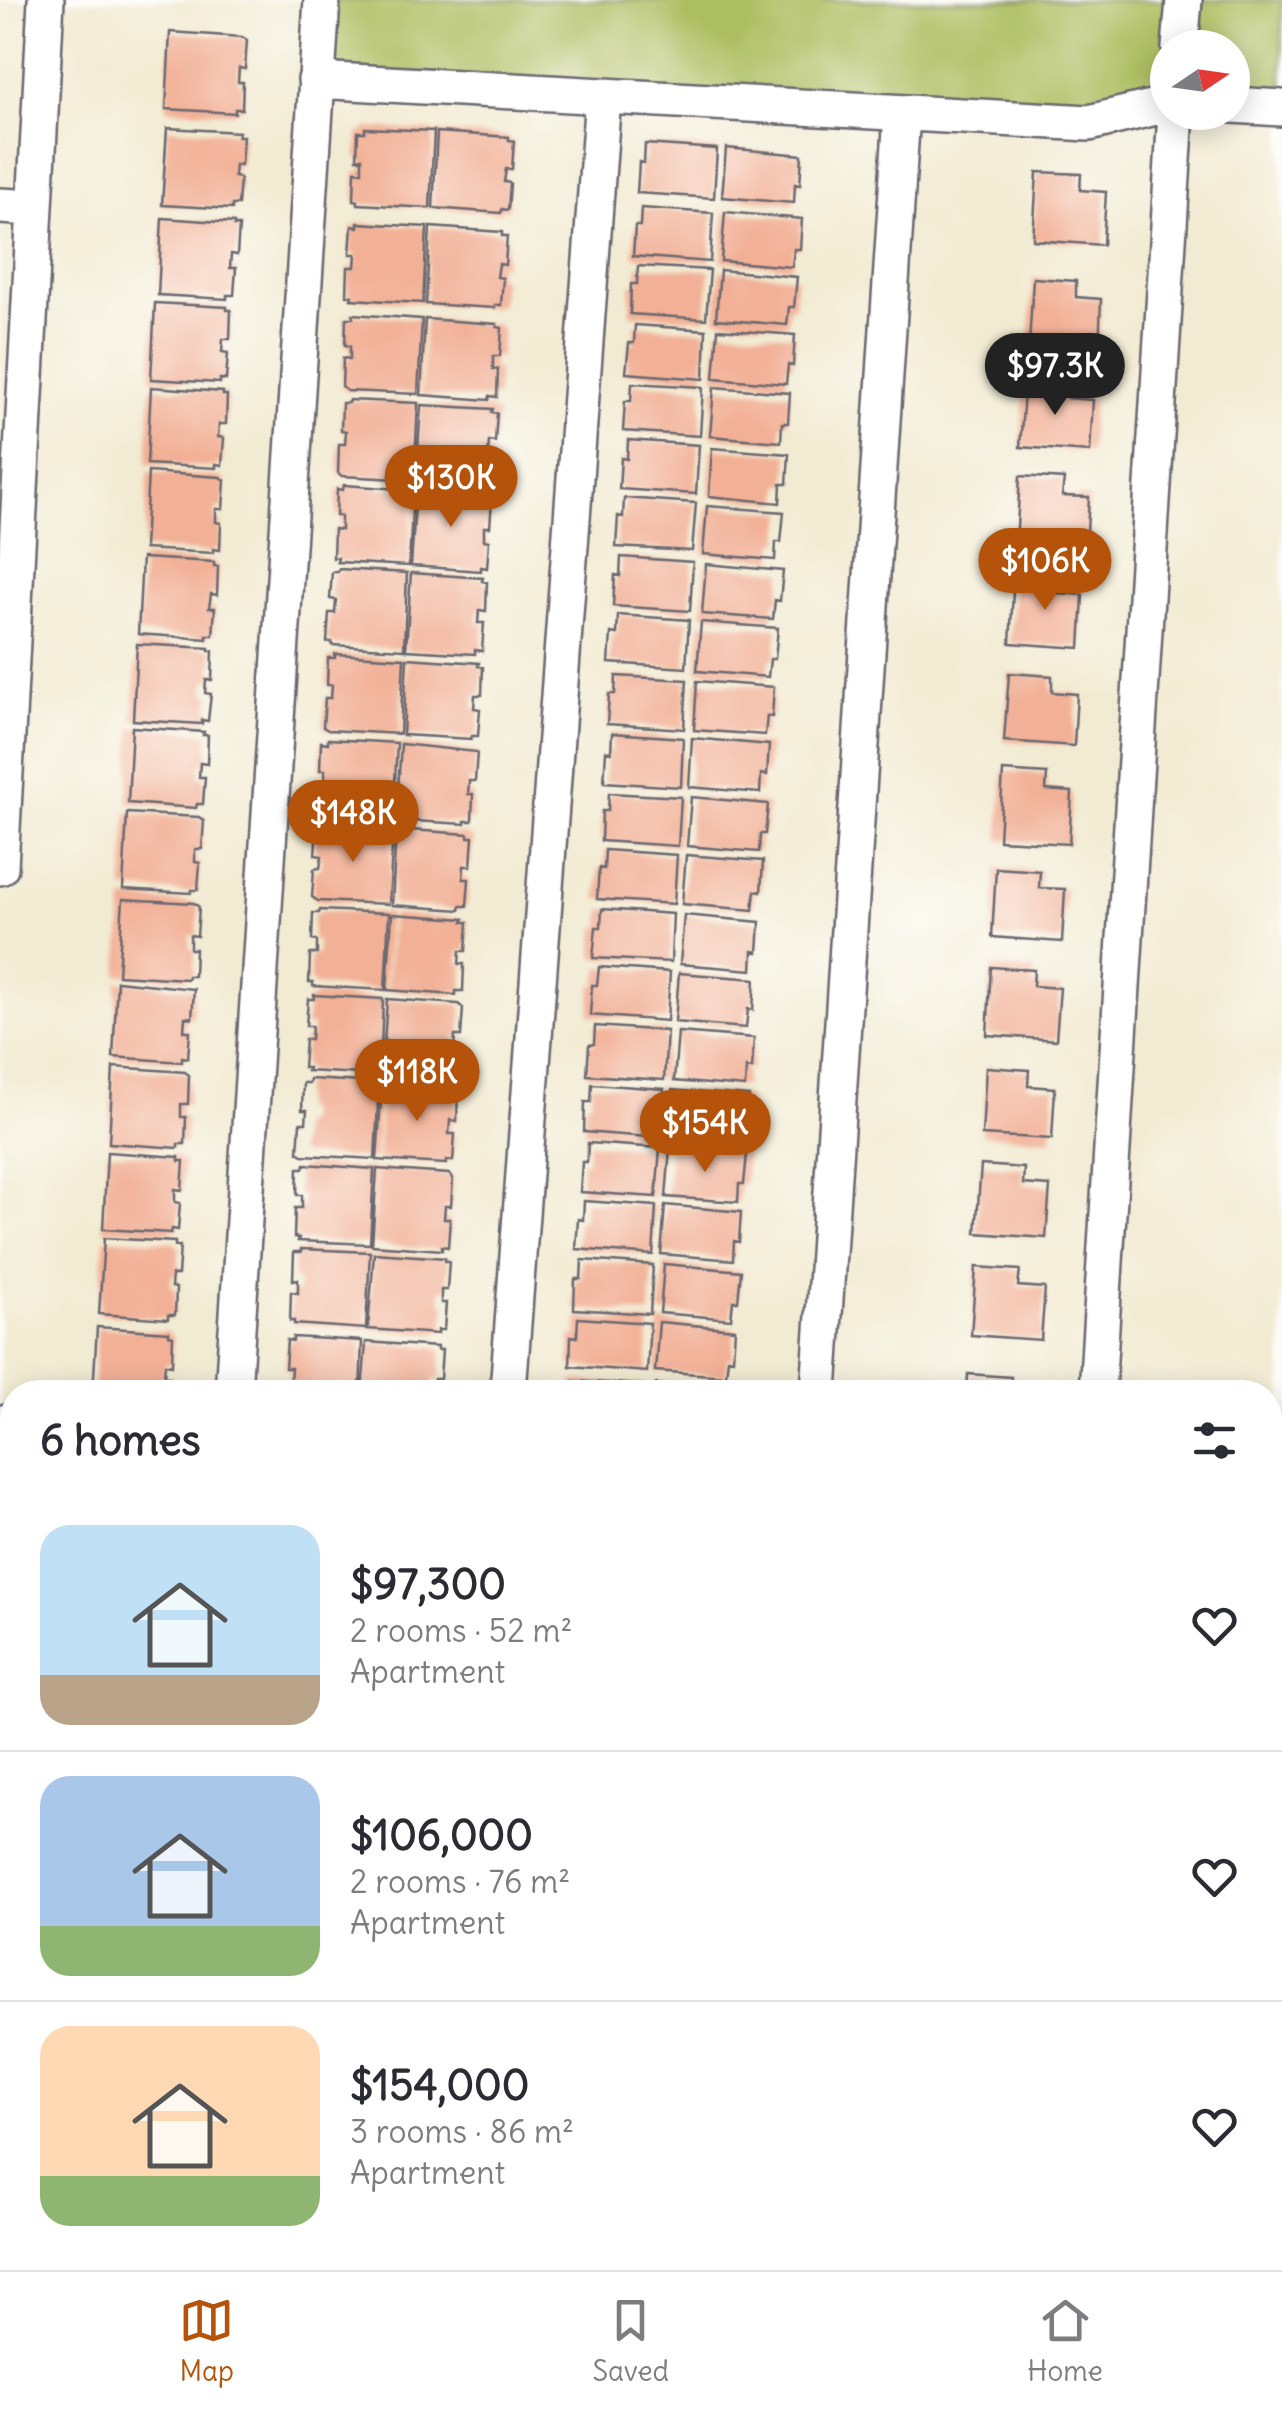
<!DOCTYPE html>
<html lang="en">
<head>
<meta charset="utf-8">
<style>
	body { margin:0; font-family:Delius,sans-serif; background:#f7f7f7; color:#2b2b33; height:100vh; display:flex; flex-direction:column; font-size:38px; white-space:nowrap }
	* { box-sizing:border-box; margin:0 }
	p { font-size:32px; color:#7c7c81 }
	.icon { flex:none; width:55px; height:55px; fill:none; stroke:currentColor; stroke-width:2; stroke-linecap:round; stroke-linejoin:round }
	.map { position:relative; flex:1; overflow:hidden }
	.side { position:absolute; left:0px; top:1380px; width:1282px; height:890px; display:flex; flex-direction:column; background:#fff; border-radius:40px 40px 0 0; box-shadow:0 5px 25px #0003 }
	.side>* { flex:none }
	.needle { width:65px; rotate:77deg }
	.tools { position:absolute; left:1150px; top:30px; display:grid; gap:20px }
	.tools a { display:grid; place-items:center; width:100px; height:100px; border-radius:50%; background:#fff; box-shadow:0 5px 25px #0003; font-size:50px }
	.price { position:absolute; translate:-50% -85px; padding:0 22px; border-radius:35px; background:#b45309; color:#fff; font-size:32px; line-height:65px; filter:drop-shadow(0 2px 5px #0008) }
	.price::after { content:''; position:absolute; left:50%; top:60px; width:30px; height:22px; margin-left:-15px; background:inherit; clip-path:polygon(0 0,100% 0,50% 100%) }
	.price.current { background:#222; color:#fff }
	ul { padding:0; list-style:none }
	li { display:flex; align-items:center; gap:30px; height:250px; padding:0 40px }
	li+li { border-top:2px solid #e1e1e2 }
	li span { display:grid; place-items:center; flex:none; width:280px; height:200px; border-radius:30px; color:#555 }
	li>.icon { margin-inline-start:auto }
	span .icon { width:120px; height:120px; fill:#fffc; stroke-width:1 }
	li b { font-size:42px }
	h2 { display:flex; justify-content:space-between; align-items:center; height:120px; padding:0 40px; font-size:42px }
	.menu { display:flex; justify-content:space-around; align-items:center; height:140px; border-top:2px solid #e1e1e2; background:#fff; font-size:28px; color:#7c7c81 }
	.menu a { display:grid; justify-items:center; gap:5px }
	.menu .current { color:#b45309 }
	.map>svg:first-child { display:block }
	.green { fill:#adbe61; stroke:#68704e; stroke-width:2.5 }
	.building { fill:#f2b096 }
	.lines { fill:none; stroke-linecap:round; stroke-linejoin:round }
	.minor-casing { stroke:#6b6870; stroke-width:40 }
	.minor { stroke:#fff; stroke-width:35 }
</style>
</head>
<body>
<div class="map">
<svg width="1282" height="2270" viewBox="0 0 1282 2270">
	<rect width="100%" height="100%" fill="#fdfcf7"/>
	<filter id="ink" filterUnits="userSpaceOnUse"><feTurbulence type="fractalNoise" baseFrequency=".01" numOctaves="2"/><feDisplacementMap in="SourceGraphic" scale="20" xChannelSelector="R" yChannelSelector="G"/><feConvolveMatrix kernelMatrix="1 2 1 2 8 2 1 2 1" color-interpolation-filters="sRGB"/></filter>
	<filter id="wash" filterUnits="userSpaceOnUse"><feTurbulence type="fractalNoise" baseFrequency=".0048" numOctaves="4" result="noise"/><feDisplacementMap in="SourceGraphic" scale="40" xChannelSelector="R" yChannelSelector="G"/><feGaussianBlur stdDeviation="2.25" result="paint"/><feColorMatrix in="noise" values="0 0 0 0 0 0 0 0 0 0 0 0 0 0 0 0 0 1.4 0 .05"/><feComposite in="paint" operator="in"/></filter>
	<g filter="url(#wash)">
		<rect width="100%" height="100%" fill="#f2ebd3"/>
		<path class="green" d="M322,0H1282V108L1233,105L1232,48H1168L1167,104L1089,123L316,80Z"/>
		<g id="blocks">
			<path class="building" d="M170,32L242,37L247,40L245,69L239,68L238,82H243L242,109H235V113L166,109Z
				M167,128L239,132L238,136H243L241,165H235L234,177L240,178L238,205H232V209L162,205Z
				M365,128L434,131L430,208L358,204V201L354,200L355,171L362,172V158L357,159L358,132H365Z
				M437,132L509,137V140L514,141L512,169H506L504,182L510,183L508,210L502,209L501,213L433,208Z
				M645,144L717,149L714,198L637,193L639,162L644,163Z
				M726,148L802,155L800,185L795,184L794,203L722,197Z
				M1037,172L1081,174L1080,190L1106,192L1103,245L1033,240Z
				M641,208L713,213L710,262L633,256L635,226H640Z
				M725,212L802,219L800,249H794L792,267L721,261Z
				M162,218L234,223V226H239L237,255L231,254L230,268H236L234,295H227V299L158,295Z
				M358,223L427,227L423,303L351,299L352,296L347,295L348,267H355L356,254H350L352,226L358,227Z
				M430,227L502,232V236H507L505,265L499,264L497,277L503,278L501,305H495V308L426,304Z
				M638,266L710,270L706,319L630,314L631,284H637Z
				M720,270L797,277L794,307H789L787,325L716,319Z
				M1033,278L1076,281V297L1101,299L1099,351L1029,346Z
				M155,303L227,307V310H231L230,339H223L222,352L228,353L226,380L220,379V383L151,379Z
				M353,314L422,319L418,394L347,391L342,387L343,358L350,359V346L345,345L346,318H353Z
				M425,319L497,324V327L502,328L500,356H493V369H498L497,397L490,396L489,400L421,395Z
				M635,325L706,330L704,379L626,373L629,343H634Z
				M718,329L795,335L793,366L788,365L786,384L714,378Z
				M1025,379L1069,382L1068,398L1093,400L1090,452L1020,447Z
				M632,383L703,387L700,436L623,431L625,401H631Z
				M151,387L223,392V395H227L226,424H219L218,437L224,438L222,465L216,464V468L147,464Z
				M714,387L790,393L788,423H782L781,442L710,436Z
				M349,400L418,403L414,480L342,476L338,473L339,444H345L346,431L341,430L342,403H348Z
				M421,405L493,409L492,412L497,413L495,442L489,441L488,455L494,454L492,482L485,481V485L416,481Z
				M628,440L699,445L696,494L619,489L621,458L627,459Z
				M712,448L789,454L787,484H781L780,503L709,496Z
				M148,472L220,477L225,480L223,509H216V522L221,523L220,550L213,549V553L144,549Z
				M1020,476L1064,479L1062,496L1089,497L1086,549L1016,545Z
				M344,485L413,490L409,566L337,562L338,558H333L334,529L341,530V516H336L337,489L343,490Z
				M416,490L488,495L492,499L490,527H484V540L489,541L487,568L481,567V571L411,566Z
				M624,498L696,503L692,551L616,547L618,516L623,517Z
				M707,506L784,512L781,542H776L775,560L703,554Z
				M621,557L693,562L690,611L613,606L615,575L620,576Z
				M142,558L214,562V566H218L217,595L211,594L209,608H215L213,635H207V639L138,634Z
				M706,564L783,571L780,601L775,600L773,619L702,614Z
				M339,569L407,573L404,649L332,645V642H327L329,613H335L336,600L330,599L332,572H338Z
				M411,573L483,578L482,581L487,582L486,611L479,610L478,623H484L482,651L475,650V654L406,650Z
				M1014,574L1058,577L1057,593L1083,595L1080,648L1010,643Z
				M618,615L689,620L686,668L609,663L611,633L617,634Z
				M701,622L778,628L775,659H770L768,677L697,671Z
				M137,644L209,648V651H213L212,680H206L205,693L211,694L208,721L202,720V724L133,720Z
				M335,654L404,658L400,734L328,730L323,727L325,698H331L332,685H327L328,658H335Z
				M407,658L479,663L478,666L483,667L482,695H475L474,708L480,709L478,736H472L471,739L403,735Z
				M1009,673L1052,676V692L1077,694L1074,746L1004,741Z
				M616,676L687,680L684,729L607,724L609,694H615Z
				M697,681L774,687L772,717L767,716L765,735L694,730Z
				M132,727L204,732L203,735H208L207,764L200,763L199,777H205L203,804H197L196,808L128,803Z
				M612,733L683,738L681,787L604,782L606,751L611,752Z
				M692,738L769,745L767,775L761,774L760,793L689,787Z
				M328,739L397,743L393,819L321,815L322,812H317L319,783H325V770H320L321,742L328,743Z
				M401,744L477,752L475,781H469L468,794H473L472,821H465V824L396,820Z
				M1003,771L1047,774L1046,790L1072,792L1069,844L999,840Z
				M609,793L681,797L678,846L601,841L602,811H608Z
				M691,797L768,804L765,834H760L759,852L687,846Z
				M127,813L199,817L204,821L202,849H195V862L200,863L198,890H192L191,893L123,889Z
				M324,825L393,828L389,904L318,901L312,897L314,869L320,868L322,856L315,855L317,828H324Z
				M396,829L468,834V837H473L471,866H464L463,879H469L467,906H461L460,910L392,905Z
				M605,850L677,855L674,904L597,899L599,868L604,869Z
				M686,855L763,861L761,892L755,891L753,910L682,904Z
				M996,868L1040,871L1039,888L1065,889L1062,942L992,937Z
				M123,899L194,903L199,907L197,936L190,935V949H195L194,976H188L187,979L118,975Z
				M602,909L673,914L671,962L593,958L596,927H601Z
				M320,910L389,913L385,990L313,986V982H309L310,954H317V941L312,940L313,913H319Z
				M392,914L464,919L463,922H468L466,951H460L459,964H464L463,991H456V995L387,990Z
				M684,915L760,922L758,952L753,951L752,970L680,964Z
				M599,967L670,972L667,1021L590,1015L592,985H597Z
				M991,967L1034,970L1033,986L1060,988L1056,1040L987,1035Z
				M679,973L755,979L753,1010L748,1009L746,1028L675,1022Z
				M117,981L194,989L192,1018L185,1017L184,1031H190L188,1058L182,1057V1062L113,1057Z
				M314,995L383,999L380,1075L307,1071L308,1068H303L305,1039H311L312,1026H306L308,999H314Z
				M387,999L458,1004L463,1008L461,1036H455L454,1049L460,1050L457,1077L451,1076V1080L382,1076Z
				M595,1026L667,1031L664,1080L587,1075L589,1045L594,1044Z
				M678,1032L754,1038L752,1069L746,1068L745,1087L674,1081Z
				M113,1067L185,1072L189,1075L188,1104H181V1117H186L185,1144H178V1148L109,1143Z
				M986,1067L1029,1070L1028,1086L1055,1088L1052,1139L982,1135Z
				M310,1079L379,1083L375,1159L303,1155L298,1152L300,1123H306L307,1110H302L303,1083H309Z
				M382,1084L454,1089L453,1092H458L457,1121L450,1120L449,1134H455L453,1161H446V1164L377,1160Z
				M592,1084L664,1089L660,1138L584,1132L585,1102H591Z
				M672,1090L749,1096L747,1127L742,1126L740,1144L668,1139Z
				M588,1143L660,1148L656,1197L580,1192L582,1162H587Z
				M670,1148L747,1154L744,1184H739L738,1202L666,1197Z
				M107,1152L179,1157V1161H184L182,1190L175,1189V1202L180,1203L178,1230L172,1229L171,1233L103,1229Z
				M305,1164L374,1169L370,1244L298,1241L299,1238L294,1237L295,1208H302V1195H297L298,1168H304Z
				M981,1165L1024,1168L1023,1184L1050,1186L1046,1238L976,1233Z
				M377,1169L449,1174L453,1178L451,1206H445L444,1219H450L448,1247L442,1246V1250L372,1245Z
				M584,1201L656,1206L653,1255L576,1249L578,1219L583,1220Z
				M665,1205L741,1212L739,1242L734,1241L733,1260L661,1254Z
				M104,1238L175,1242V1246H180L178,1275H172L171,1287L176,1288L175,1315H168V1319L99,1314Z
				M301,1249L370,1252L366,1329L294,1324V1321H290L291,1292L298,1293V1279L293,1280L294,1252H301Z
				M374,1253L445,1258V1261H449L447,1290H441V1303H446L444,1330H438V1334L368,1329Z
				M582,1260L653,1265L650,1314L574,1309L575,1279H581Z
				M664,1264L741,1271L738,1301H733L731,1319L660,1313Z
				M976,1267L1020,1270L1018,1286L1045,1288L1041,1340L971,1335Z
				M578,1318L650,1323L647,1372L570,1366L571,1336L577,1337Z
				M659,1322L735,1329L733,1359L728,1358L726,1376L655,1371Z
				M97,1327L169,1332V1335L173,1336L172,1365L165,1364L164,1377H170L169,1392H93Z
				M293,1337L362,1341L360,1392H283V1381H290L291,1368H285L287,1340L293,1341Z
				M366,1342L437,1347V1350H442L440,1379H434L433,1392H362Z
				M968,1374L1011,1377V1392H967Z
				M573,1381L644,1385V1392H573Z
				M656,1384L724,1390V1392H656Z"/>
		</g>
	</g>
	<g filter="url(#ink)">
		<use href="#blocks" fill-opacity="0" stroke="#6b6870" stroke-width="2.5"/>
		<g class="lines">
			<defs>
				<path id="minor" d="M1180,48L1184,0
					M316,80L1089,123L1168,104
					M1232,105L1282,108
					M0,206L35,208
					M0,867L46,0
					M233,1392L322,0
					M508,1392L603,96
					M819,1392L902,113
					M1097,1392L1176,112
					M0,1423L12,1424
					M0,1474L12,1475
					M1270,1503L1282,1507
					M1270,1554L1282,1551
					M0,1752L12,1753
					M0,2032H12
					M182,2270L183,2258
					M454,2270V2258
					M758,2270L759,2258
					M1058,2270L1059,2258"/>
			</defs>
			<use href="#minor" class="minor-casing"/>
			<use href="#minor" class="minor"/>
		</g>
	</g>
</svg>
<div class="tools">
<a><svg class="needle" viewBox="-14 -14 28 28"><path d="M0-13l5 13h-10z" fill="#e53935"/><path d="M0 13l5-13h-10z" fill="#7c7c81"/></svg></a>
</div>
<b class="price current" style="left:1055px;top:418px">$97.3K</b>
<b class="price" style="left:451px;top:530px">$130K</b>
<b class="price" style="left:1045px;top:613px">$106K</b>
<b class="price" style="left:353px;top:865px">$148K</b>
<b class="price" style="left:417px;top:1124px">$118K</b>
<b class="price" style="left:705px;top:1175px">$154K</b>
<section class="side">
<h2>6 homes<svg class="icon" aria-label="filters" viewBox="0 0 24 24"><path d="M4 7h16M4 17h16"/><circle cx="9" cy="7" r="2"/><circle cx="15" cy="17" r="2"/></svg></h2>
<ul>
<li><span style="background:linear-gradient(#bfe0f5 75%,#b9a48a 0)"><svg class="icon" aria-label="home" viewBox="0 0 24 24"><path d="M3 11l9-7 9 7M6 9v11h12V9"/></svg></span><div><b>$97,300</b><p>2 rooms · 52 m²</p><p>Apartment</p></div><svg class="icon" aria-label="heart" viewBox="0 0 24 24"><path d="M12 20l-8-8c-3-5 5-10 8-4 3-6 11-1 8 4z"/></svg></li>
<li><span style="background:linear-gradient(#a9c7e8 75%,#8fb573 0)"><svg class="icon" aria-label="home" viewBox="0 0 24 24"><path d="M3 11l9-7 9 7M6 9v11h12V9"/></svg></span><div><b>$106,000</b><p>2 rooms · 76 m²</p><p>Apartment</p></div><svg class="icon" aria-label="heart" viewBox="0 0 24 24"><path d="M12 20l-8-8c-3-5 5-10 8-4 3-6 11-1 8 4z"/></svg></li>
<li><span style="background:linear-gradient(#ffd9b3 75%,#8fb573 0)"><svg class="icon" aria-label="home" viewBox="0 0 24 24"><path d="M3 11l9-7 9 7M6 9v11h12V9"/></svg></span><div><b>$154,000</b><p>3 rooms · 86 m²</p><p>Apartment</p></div><svg class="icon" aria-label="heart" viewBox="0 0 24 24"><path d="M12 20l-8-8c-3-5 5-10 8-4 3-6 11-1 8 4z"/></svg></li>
</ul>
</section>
</div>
<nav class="menu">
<a class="current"><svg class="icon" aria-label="map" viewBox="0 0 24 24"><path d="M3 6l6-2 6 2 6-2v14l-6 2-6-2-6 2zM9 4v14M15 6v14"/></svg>Map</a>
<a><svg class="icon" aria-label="saved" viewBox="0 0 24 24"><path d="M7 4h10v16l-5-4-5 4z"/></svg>Saved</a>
<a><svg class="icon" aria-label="home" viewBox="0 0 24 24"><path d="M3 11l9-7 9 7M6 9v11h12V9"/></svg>Home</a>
</nav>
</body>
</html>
